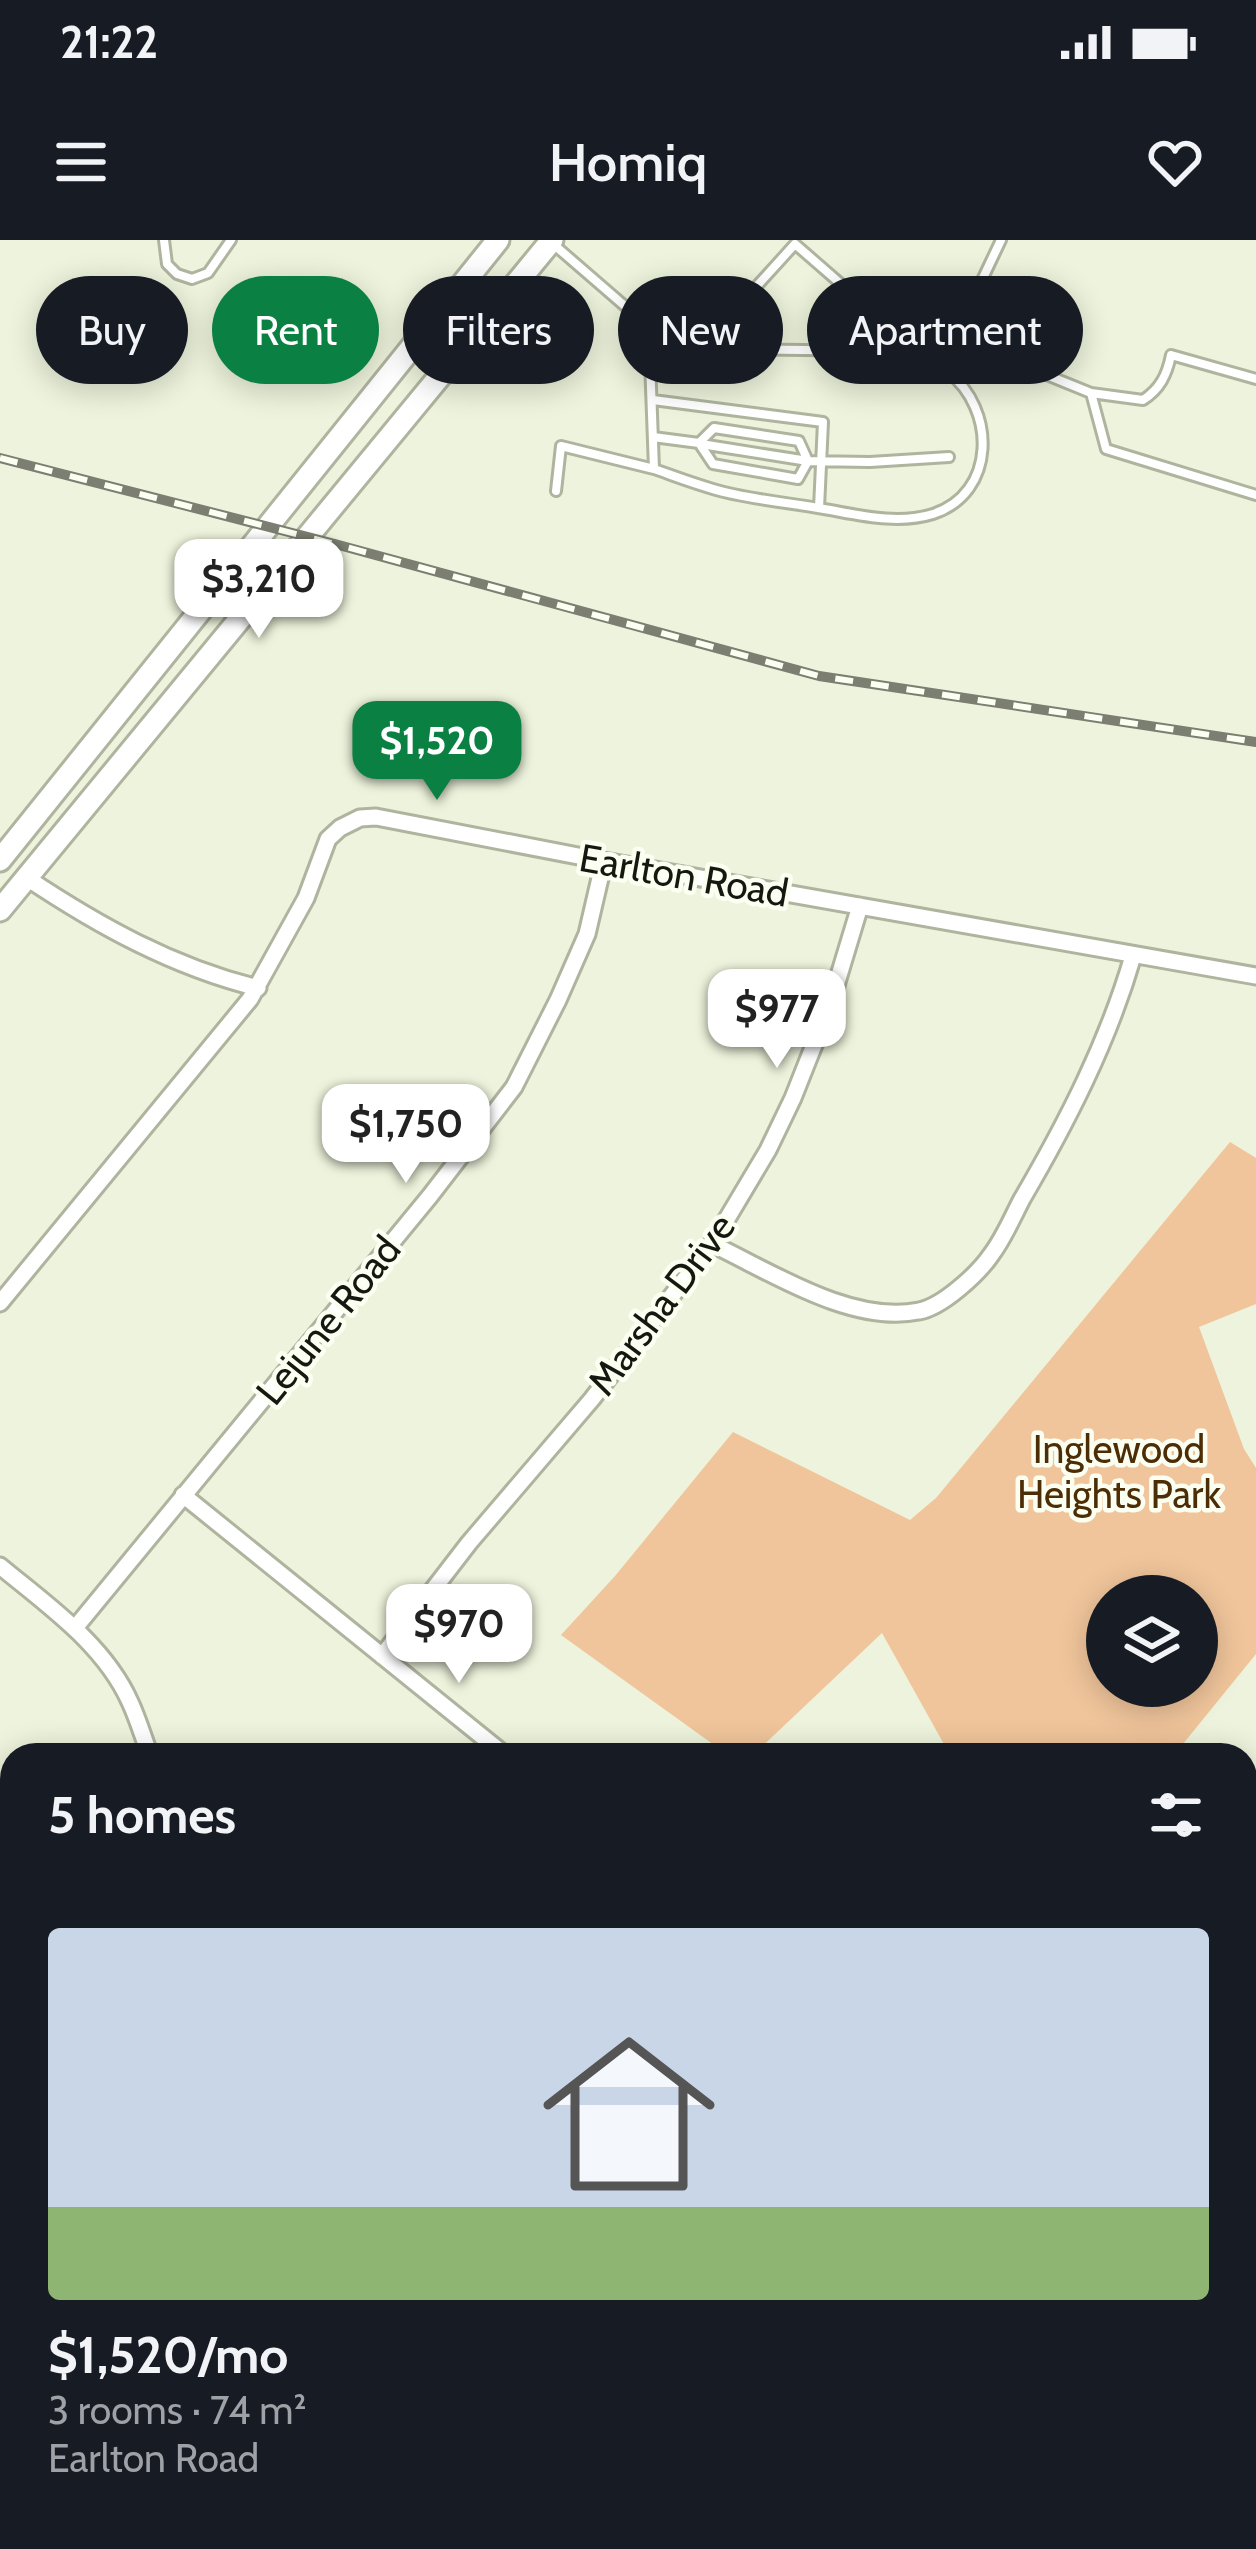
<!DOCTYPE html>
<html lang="en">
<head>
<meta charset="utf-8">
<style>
	body { margin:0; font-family:Cabin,sans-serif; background:#20242c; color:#f1f3f6; height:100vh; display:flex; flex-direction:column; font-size:45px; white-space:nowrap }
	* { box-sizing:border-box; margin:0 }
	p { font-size:39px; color:#9ea1a6 }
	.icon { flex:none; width:66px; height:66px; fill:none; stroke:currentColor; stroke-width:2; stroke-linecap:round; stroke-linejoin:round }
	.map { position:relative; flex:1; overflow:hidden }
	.panel { position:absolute; left:0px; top:1503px; width:1257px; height:807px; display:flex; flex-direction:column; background:#171b24; border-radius:36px 36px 0 0; box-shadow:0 6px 30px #0003 }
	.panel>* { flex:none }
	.top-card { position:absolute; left:36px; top:36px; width:1185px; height:108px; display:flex; gap:24px }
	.fabs { position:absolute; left:1086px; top:1335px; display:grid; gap:24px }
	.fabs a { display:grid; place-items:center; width:132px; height:132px; border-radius:50%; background:#171b24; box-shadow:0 6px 30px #0003; font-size:60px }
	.price { position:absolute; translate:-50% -102px; padding:0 27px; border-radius:24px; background:#fff; color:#222; font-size:39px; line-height:78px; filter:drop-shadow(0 3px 6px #0008) }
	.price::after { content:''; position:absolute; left:50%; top:72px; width:36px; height:27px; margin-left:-18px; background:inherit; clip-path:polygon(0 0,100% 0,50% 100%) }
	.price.current { background:#0b8043; color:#fff }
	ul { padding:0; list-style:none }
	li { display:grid; align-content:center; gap:24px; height:636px; padding:0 48px }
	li+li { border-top:3px solid #363941 }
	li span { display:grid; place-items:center; height:372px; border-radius:12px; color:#555 }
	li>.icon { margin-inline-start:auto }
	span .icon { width:216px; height:216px; fill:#fffc; stroke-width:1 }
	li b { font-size:51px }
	h2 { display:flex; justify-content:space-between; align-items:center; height:144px; padding:0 48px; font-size:51px }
	.pill { padding:0 42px; border-radius:54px; background:#171b24; box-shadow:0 6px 30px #0003; font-size:42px; line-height:108px }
	.pill.current { background:#0b8043; color:#fff }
	.status { display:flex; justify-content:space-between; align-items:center; height:84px; padding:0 60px; background:#171b24; direction:ltr }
	.status svg { height:33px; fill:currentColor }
	header { display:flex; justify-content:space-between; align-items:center; height:156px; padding:0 48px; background:#171b24; font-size:54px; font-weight:600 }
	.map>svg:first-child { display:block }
	.green { fill:#f0c59b; fill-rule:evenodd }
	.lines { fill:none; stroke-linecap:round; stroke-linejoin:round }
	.service-casing { stroke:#afb49f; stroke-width:14 }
	.minor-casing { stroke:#afb49f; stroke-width:21 }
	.secondary-casing { stroke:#afb49f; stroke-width:27 }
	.service { stroke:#fff; stroke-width:8 }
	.minor { stroke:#fff; stroke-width:15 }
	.secondary { stroke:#fff; stroke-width:21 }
	.rail-casing { stroke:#7b7e70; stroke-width:10 }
	.rail { stroke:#fbfff1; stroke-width:6; stroke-dasharray:18; stroke-linecap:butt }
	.labels { text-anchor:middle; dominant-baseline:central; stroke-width:9; stroke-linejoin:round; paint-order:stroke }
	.street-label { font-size:39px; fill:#161710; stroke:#fbfff1 }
	.park-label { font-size:39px; fill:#4d2d05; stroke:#fbfff1 }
</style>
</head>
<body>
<div class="status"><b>21:22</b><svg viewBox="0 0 49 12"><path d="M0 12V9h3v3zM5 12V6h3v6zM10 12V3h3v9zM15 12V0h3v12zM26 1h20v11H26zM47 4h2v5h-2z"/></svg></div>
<header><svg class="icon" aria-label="menu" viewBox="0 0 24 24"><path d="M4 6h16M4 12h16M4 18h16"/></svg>Homiq<svg class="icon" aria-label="heart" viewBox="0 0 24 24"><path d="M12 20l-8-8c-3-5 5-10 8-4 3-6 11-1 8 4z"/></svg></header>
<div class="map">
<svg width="1256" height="2309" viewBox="0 0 1256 2309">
	<rect width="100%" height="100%" fill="#edf3dc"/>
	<path class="green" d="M1230,902L1256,918V1064L1199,1087L1244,1209L1256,1228V1414L1174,1515H950L882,1393L753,1515H728L561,1395L615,1336L733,1192L910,1280L936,1258ZM1197,1356V1446H1107V1356Z"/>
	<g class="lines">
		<defs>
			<path id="service" d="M164,0L167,24L177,34L192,39L208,33L231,0
				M552,3L641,80L653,87L693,90L727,79L795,4
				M795,4L857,58L1091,153L1143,160C1160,149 1167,135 1171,115L1256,139
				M954,99L1001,0
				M1091,153L1106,209L1256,255
				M653,160L823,182L819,268
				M653,197L699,203L713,224L798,239L808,221L870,222L949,217
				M699,203L714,188L799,201L808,221
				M701,204L808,221
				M654,229C677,237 700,246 724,252C756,260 791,263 824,269C859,275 897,285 933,274C997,253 996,169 948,132C931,119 909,115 888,111L709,109L693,90
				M556,251L561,206L654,229L650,120L653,87
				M0,1931L12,1925
				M0,2185L12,2170
				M0,2217L12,2210
				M212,2309L221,2298"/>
			<path id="minor" d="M27,638C99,686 173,727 258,748
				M712,1004C771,1032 852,1085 919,1071C942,1067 978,1034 991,1015C1004,998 1012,978 1022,959C1067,882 1108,802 1133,716
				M0,1063L250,759L306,658L328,599L340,588L360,578L376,577L604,621L1256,736
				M183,1255L505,1515
				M0,1326C47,1365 104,1404 130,1462C138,1479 143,1497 150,1515
				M75,1388L430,956L514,847L558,760L587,694L604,621
				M382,1416L469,1303L592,1159L712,1004L768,910L793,858L831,762L860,666
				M1245,1627L1256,1615
				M1245,1914L1256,1911
				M1245,2133L1256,2148
				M874,2298L888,2309
				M1064,2309L1073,2298"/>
			<path id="secondary" d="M0,620L498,0
				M0,670L552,0
				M0,1995L9,2002L12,2020
				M360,2298L374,2309"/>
		</defs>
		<use href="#service" class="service-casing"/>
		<use href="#minor" class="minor-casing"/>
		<use href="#secondary" class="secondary-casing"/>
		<use href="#service" class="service"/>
		<use href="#minor" class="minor"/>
		<use href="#secondary" class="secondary"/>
		<defs>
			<path id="rail" d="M0,218L335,304L819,436L1256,502"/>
		</defs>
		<use href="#rail" class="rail-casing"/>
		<use href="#rail" class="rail"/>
	</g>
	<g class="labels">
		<g class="street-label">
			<text transform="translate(684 635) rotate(10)">Earlton Road</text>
			<text transform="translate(661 1064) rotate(-53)">Marsha Drive</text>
			<text transform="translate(328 1080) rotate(-51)">Lejune Road</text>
		</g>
		<g class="park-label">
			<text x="1119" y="1209">Inglewood<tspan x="1119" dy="45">Heights Park</tspan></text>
		</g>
	</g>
</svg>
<div class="fabs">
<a><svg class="icon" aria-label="layers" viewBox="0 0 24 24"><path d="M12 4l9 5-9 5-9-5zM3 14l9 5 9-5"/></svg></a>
</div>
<b class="price" style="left:259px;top:401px">$3,210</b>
<b class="price current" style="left:437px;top:563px">$1,520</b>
<b class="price" style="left:777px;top:831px">$977</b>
<b class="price" style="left:406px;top:946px">$1,750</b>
<b class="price" style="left:459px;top:1446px">$970</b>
<div class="top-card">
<a class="pill">Buy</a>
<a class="pill current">Rent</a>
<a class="pill">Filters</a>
<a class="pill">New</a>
<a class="pill">Apartment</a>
</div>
<section class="panel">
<h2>5 homes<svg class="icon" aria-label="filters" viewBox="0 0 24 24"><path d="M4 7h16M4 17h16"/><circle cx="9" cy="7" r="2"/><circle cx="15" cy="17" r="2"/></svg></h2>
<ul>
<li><span style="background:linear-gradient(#c9d6e8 75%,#8fb573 0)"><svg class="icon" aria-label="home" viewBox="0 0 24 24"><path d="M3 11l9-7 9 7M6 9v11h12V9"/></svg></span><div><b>$1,520/mo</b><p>3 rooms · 74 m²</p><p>Earlton Road</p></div></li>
</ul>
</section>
</div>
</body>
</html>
